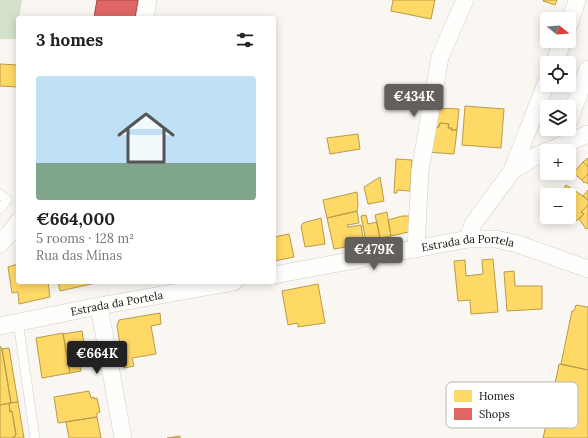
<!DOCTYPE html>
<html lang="en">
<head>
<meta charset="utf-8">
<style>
	body { margin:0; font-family:Lora,serif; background:#f6f6f6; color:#202124; height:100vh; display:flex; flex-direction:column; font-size:15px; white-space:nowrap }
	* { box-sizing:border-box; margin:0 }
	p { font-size:13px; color:#757577 }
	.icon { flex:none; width:22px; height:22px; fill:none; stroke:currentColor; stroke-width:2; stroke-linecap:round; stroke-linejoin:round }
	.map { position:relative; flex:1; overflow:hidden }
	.side { position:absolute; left:16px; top:16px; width:260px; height:268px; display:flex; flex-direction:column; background:#fff; border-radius:4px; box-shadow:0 2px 10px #0003 }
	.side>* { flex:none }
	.needle { width:26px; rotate:107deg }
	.tools { position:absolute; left:540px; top:12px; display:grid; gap:8px }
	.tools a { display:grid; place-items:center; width:36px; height:36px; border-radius:4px; background:#fff; box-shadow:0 2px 10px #0003; font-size:20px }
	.price { position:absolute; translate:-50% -34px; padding:0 9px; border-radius:4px; background:#635f5b; color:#fff; font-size:13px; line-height:26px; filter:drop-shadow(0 1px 2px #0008) }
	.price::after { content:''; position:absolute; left:50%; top:24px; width:12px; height:9px; margin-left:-6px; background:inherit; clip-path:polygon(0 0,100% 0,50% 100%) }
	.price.active { background:#222; color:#fff }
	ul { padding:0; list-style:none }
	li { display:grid; align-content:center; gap:8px; height:212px; padding:0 20px }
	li+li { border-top:1px solid #e0e0e0 }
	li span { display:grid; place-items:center; height:124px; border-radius:4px; color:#555 }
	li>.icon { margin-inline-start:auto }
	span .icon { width:72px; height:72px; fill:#fffc; stroke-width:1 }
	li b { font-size:17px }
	h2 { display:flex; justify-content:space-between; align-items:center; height:48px; padding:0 20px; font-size:17px }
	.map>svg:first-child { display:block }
	.green { fill:#d4e2ca }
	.homes { fill:#ffd966; stroke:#b89c4a }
	.shops { fill:#e06666; stroke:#a24c4a }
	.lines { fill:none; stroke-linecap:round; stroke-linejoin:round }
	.lane-casing { stroke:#d2cdca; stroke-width:10 }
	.street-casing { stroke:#d2cdca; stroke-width:18 }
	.lane { stroke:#fefefd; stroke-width:9 }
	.street { stroke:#fefefd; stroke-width:17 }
	.labels { text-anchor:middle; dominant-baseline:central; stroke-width:4; stroke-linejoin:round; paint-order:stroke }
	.street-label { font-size:11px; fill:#120e0a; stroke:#fff }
	.key { fill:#fff; stroke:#b8b7b6; stroke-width:1 }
	.key-label { font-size:11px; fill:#120e0a }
</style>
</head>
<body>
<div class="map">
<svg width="588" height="438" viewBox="0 0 588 438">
	<rect width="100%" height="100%" fill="#faf6f2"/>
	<path class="green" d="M0,0H22L19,18H18L16,39H0Z"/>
	<path class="homes" d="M393,0H435L431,19L391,11Z
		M543,0H557L555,5L543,1Z
		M0,64L18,65V87L0,86Z
		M465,106L504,109L501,148L462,145Z
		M434,108L459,109L457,130H451L452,128H448L449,124L440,123L439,127H436Z
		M440,123L449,124L448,128H452L451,130H457L454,154L427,152L436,127H439Z
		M358,134L360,149L330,154L327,138Z
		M588,158V167L583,162Z
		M396,159L412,160L410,191L397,190V193H394Z
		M583,162L588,167V174L582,180L573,173Z
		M588,174V184L585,182L584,183L582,180Z
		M380,177L384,201L368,204L364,187Z
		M566,185L583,196L588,200V205L581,212L584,214L576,221L569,211V195H560Z
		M588,190V200L583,196Z
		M357,192L358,205L357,211L327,218L323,200Z
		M588,205V228L586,229L579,219L584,214L581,212Z
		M357,211L359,223L347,225L348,227L361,225L364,244L334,249L327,218Z
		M387,212L391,236L380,238L375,215Z
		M366,215L368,224L377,222L380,238L366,242L361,216Z
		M402,216H414L413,231L391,236L388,220Z
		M321,218L325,244L305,247L301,226L303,223Z
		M289,234L294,257L274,261V237Z
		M493,259L498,312L471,314L470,300L458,301L454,261L465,260L466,276L483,274L482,260Z
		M18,264V282H48L50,297L19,304L18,292L12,293L8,267Z
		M514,271L515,286H542V309L507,311L504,272Z
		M58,282H100L60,291Z
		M318,284L325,323L298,327V323L288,325L282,291Z
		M576,305L588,307V370L561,364L572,311H574Z
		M160,313L161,324L151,326L156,354L132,358L134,366L124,368L117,326L119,320Z
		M82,331L87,361L79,363L81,371L70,373L63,334Z
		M63,333L70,373L42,378L36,338Z
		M0,346L2,349L11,403L0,405Z
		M9,348L18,402L11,403L2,349Z
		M559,364L588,370V438H543L547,421H549L556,389H554Z
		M89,391L91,398L94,397V399L97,398L100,412L97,413V417L58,423L54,397Z
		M18,402L24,438H14V436L16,435L12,411L10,412L9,403Z
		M9,403L10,412L12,411L16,435L14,436V438H0V405Z
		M97,417L101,438H69L66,422Z
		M180,436V438H167Z"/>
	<path class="shops" d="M97,0H138L135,18H100L94,17Z"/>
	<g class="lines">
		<defs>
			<path id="lane" d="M0,194L7,200L0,209
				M18,322L35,438"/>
			<g id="street">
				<path d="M145,18L148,0"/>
				<path d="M569,25L577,0"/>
				<path d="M554,63L563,41"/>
				<path d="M569,121L588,69"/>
				<path d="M548,151L588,134"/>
				<path d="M512,171L534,157L547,151"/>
				<path d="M468,239L473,224L512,171L547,81"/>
				<path d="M0,244L9,234L18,222"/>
				<path d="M416,249L420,171L440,57L465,0"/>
				<path id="s1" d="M274,275L468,239H496L518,244L588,269"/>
				<path d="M99,306L123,438"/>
				<path id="s2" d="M0,326L99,306L234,282"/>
			</g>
		</defs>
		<use href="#lane" class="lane-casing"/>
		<use href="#street" class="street-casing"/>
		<use href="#lane" class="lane"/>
		<use href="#street" class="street"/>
	</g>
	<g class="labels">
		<g class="street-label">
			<text stroke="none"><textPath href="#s1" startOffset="197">Estrada da Portela</textPath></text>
			<text stroke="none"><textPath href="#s2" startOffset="119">Estrada da Portela</textPath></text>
		</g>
	</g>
	<rect x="446" y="382" width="132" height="46" rx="6" class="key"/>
	<rect x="454" y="390" width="18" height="12" fill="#ffd966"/>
	<rect x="454" y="408" width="18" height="12" fill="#e06666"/>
	<g class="key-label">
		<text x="479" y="400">Homes</text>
		<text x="479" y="418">Shops</text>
	</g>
</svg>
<div class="tools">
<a><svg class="needle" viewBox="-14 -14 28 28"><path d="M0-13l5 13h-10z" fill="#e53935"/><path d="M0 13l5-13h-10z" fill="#757577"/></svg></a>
<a><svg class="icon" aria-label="locate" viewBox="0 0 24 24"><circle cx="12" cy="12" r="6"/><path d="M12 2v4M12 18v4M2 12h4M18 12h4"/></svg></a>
<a><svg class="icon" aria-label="layers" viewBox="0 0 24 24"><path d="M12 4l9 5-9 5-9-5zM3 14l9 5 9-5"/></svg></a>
<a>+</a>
<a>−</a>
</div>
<b class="price" style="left:414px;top:118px">€434K</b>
<b class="price" style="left:374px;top:271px">€479K</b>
<b class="price active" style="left:97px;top:375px">€664K</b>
<section class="side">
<h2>3 homes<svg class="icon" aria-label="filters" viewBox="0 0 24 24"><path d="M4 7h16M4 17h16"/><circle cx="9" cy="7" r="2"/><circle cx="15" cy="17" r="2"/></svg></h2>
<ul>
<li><span style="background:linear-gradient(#bfe0f5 70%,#7fa58c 0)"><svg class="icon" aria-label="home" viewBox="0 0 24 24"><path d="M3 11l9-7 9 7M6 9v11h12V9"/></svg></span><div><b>€664,000</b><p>5 rooms · 128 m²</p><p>Rua das Minas</p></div></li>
</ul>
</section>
</div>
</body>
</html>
